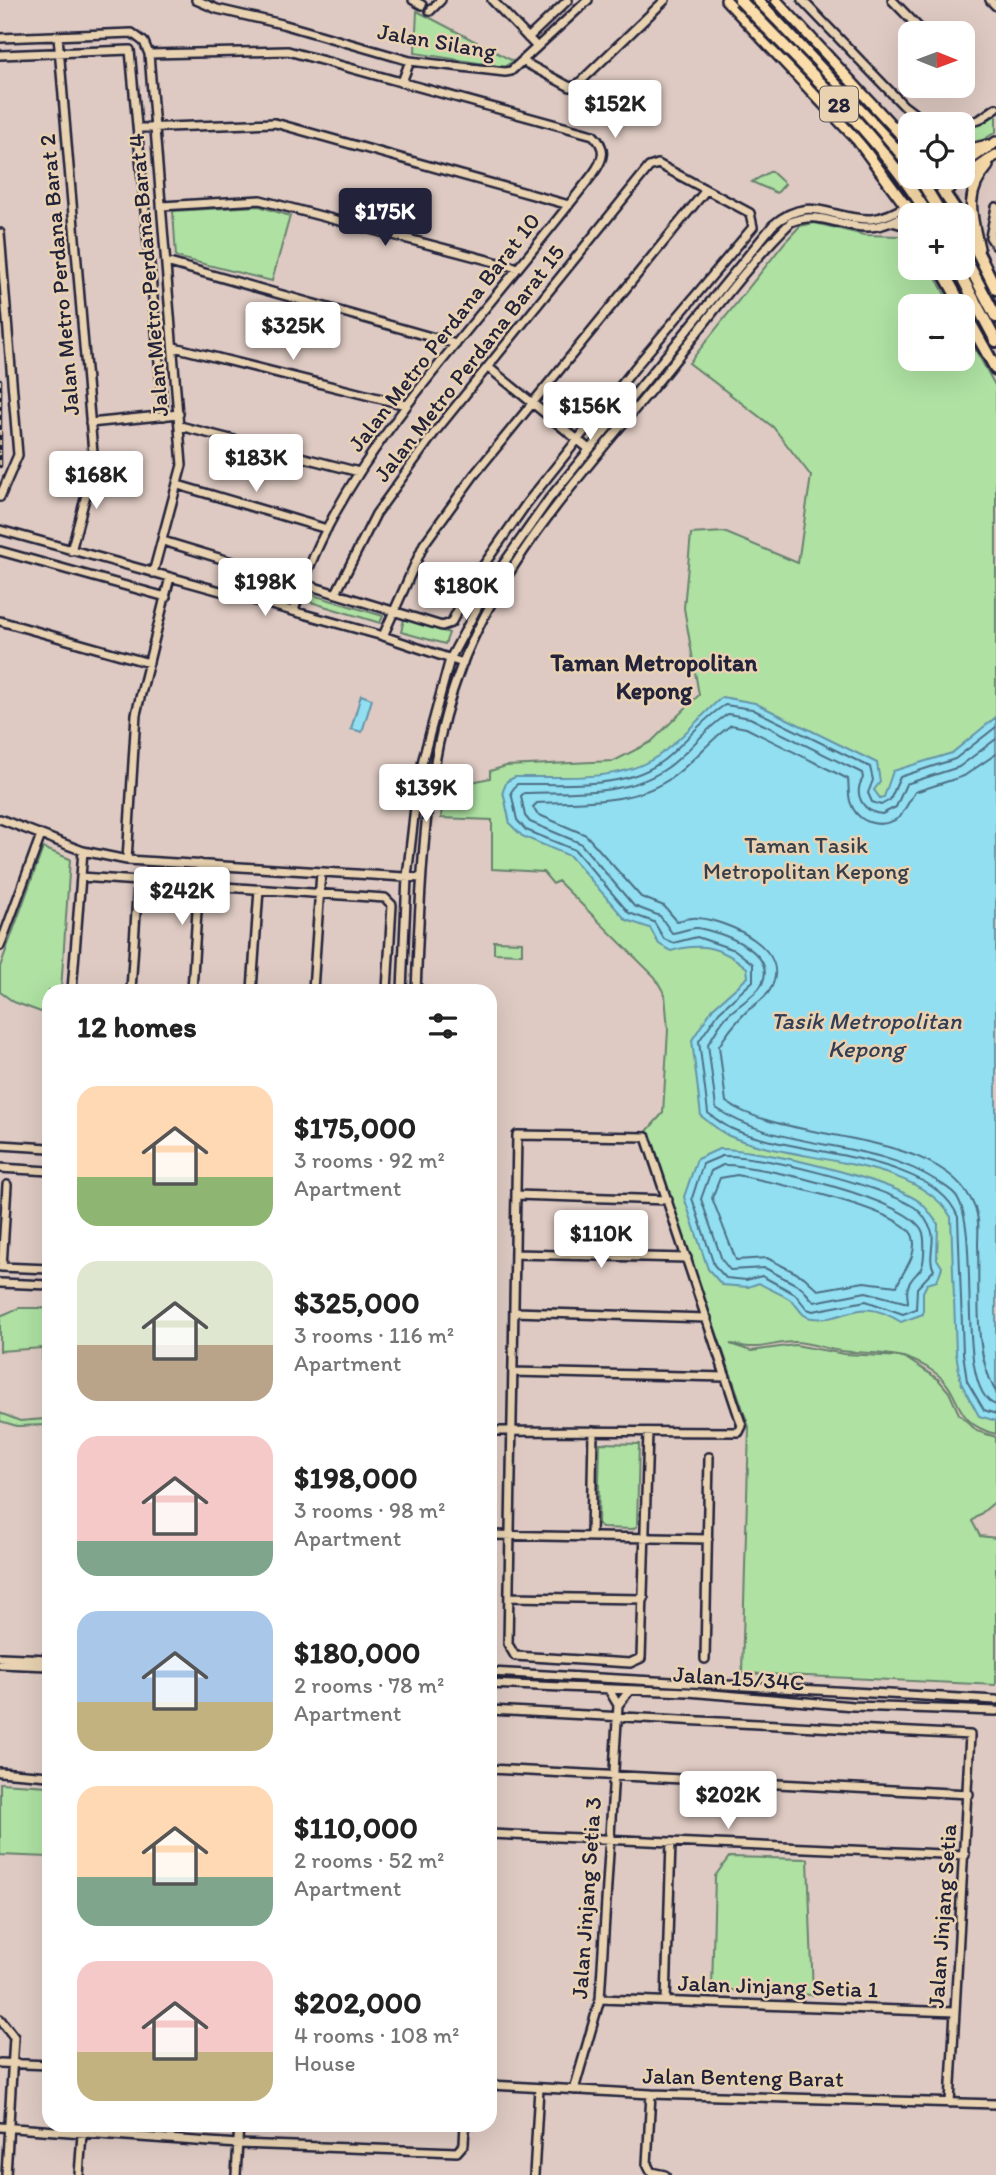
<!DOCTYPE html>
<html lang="en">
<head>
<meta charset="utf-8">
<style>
	body { margin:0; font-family:Itim,sans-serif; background:#f6f6f6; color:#222; height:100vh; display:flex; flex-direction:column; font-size:26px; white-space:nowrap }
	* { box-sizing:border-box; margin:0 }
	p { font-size:23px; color:#767676 }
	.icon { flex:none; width:38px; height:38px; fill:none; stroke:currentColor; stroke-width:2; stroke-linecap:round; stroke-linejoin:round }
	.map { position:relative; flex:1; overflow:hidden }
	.side { position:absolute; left:42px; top:984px; width:455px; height:1148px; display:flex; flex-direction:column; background:#fff; border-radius:21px; box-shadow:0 7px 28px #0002 }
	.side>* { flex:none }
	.needle { width:46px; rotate:91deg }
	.fabs { position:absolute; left:898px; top:21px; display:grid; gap:14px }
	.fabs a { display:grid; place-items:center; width:77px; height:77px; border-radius:14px; background:#fff; box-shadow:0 7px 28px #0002; font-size:35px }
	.price { position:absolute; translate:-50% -60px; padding:0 16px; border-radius:7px; background:#fff; color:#222; font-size:23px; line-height:46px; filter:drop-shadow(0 2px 4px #0008) }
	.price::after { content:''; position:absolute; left:50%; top:42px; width:21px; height:16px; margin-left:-10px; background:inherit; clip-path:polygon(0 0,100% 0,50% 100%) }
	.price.on { background:#22223b; color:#fff }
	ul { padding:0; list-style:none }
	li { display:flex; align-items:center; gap:21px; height:175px; padding:0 35px }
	li span { display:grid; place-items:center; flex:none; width:196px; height:140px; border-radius:21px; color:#555 }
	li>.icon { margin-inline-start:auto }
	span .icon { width:84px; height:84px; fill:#fffc; stroke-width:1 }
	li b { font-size:30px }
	h2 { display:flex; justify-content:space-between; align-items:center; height:84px; padding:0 35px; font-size:30px }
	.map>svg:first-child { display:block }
	.green { fill:#aee1a2; stroke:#68826e; stroke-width:2 }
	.water { fill:#91dff1; stroke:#6593a8; stroke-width:2 }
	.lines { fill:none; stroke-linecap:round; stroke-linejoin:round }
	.shore { stroke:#4e6e84; stroke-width:2 }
	.minor-casing { stroke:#22223b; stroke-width:12 }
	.major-casing { stroke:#22223b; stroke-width:14 }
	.highway-casing { stroke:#22223b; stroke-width:16 }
	.minor { stroke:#e8d2b1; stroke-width:7 }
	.major { stroke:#fbddab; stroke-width:9 }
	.highway { stroke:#fbddab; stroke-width:10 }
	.rail-casing { stroke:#22223b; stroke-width:4.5 }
	.rail { stroke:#e8d2b1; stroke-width:2; stroke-dasharray:5; stroke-linecap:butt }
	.highway-bridge-casing { stroke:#22223b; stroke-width:16; stroke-linecap:butt }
	.highway-bridge { stroke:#fbddab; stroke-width:10 }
	.labels { text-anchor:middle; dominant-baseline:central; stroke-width:5; stroke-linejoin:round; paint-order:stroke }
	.shield { fill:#e8d2b1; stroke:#5d575e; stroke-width:2 }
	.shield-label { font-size:21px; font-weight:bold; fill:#22223b }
	.street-label { font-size:23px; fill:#22223b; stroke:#e8d2b1 }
	.park-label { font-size:23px; fill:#373f4a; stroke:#e8d2b1 }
	.neighbourhood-label { font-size:24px; font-weight:bold; fill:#22223b; stroke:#e8d2b1 }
	.water-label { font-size:24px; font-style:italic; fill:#333e56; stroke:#e8d2b1 }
</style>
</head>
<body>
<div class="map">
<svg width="996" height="2175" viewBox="0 0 996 2175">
	<rect width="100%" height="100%" fill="#decac2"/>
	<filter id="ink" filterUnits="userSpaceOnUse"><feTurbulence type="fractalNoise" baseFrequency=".0143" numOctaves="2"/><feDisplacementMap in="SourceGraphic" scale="14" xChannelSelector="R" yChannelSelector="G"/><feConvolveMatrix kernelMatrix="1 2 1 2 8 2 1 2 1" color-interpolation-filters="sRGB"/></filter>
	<g filter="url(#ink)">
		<path class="green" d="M417,11L513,61L504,67L415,53Z
			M996,115V132L978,143L963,147L962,132Z
			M771,171L785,184L777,193L752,182Z
			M259,206L290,216L272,281L176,257L173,211Z
			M815,223L864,235L900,236L910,245V268H931L951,306H910V359H962L963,327L996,387V1434C950,1423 964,1392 934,1372C901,1349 878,1355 841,1351C826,1349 809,1342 794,1342C779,1342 765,1348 751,1347C744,1347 736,1344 730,1344L751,1351L795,1345L844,1354L904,1357L938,1379L949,1392L959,1414L977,1431L996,1437V1501L972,1521L980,1536L996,1538V1685L742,1673L749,1427L647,1131L663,1113L668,1030L665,995L655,977L558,881L553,884L543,872L492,869V820L441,818L444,780L472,782L490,778V771L506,766L614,761L651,742L699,695L684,608L691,534L724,532L798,563L811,476L773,427L689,363L785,242L800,226Z
			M306,593L383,616L380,623L304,600Z
			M404,619L449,633L445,644L401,632Z
			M43,848L70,859L61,990H49V1015L14,1002L0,992V967Z
			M494,941L522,942V954L494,953Z
			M19,1308H49V1425L17,1426L0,1421V1413L20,1421L44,1419L42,1348L0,1351V1316Z
			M600,1443L639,1444L637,1526L633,1529L602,1528L598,1524Z
			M0,1783L49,1786V1857L0,1855Z
			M729,1857L808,1859L813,1995L712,1989L715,1876Z"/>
		<path class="water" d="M361,695L372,699L362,732L351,729Z
			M722,697L755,703L877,763L880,782L874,790L880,798L884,797L893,771L952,753L996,717V1421L979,1416L961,1383L956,1353L951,1217C916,1156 787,1163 727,1135C718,1130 709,1122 701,1116L692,1040L713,1008L748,977L747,968C722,947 701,942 671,951L659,944L650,928L626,920L570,856L522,836L510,824L503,791L507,781L515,777C561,776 618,783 658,756C681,740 701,716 722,697Z
			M719,1149C757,1148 894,1180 921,1203C928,1209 933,1218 938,1224L937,1259L942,1267L937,1281L927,1284L923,1292V1314L901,1322C856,1294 850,1322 812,1318C801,1317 799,1307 792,1301C783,1294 768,1289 759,1283L748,1287L722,1285L708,1269L684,1197L697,1159Z"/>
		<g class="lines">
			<path class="shore" d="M996,727L955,759L900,777L890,800L881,805L872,802L868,793L873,780L870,767L752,709L725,705C703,718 685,743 665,759C626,791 563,783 517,784L511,792L517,820L526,830L575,850L629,913L654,922L664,939L673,943L697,937L735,950L753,964V981L719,1012L699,1041L708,1113C715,1118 722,1124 730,1128C787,1155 933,1152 958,1217L963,1353L967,1381L984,1410L996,1414
				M996,739L959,767L906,784L896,807L882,814C862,812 853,794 863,778L862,773L750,718L728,714C705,728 689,753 667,768C626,797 571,791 524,793L521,796L525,816L530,822L580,843L634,906L660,916L672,933C680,933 689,927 698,928C720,932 778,951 762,984C755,997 736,1006 726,1017C719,1025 714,1035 708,1044L716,1108C777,1151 871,1138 937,1181C944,1186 953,1190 957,1197C982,1235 953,1391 996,1405
				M996,754L964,776L915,792L900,817C881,830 857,824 850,801C848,793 849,785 848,779L746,728L731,725C710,740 694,761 674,776C635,805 582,801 537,803L533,807L537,814L586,835L641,897L664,906L677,921C683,920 691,917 698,918C728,921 794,949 770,990C765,999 754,1005 746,1012C735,1023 727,1033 719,1046L726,1102C787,1145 945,1127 975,1208C980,1219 978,1233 978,1245C980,1292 972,1351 996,1392
				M722,1156C764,1155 878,1185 914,1207C920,1211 925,1218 928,1224C939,1238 926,1256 934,1270L917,1288L916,1309L903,1314L866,1301L813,1311L807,1309L795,1294L762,1276L746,1280L726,1278L714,1265L692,1198L703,1164Z
				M723,1165C757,1164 915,1200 923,1233C925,1241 925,1265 920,1270C915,1276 910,1279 908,1287C906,1292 908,1298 908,1303L866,1292L814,1302L801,1287L765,1268L730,1270L722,1260L701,1199L711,1171Z
				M737,1175C767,1181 905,1209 913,1237C918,1256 903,1270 897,1286L864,1282L818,1290L804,1277L767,1258L736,1260L712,1198L720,1178Z"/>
			<defs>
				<path id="minor" d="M196,0L217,9L282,24L410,61L505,72L511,71L588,0
					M413,0L422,5
					M492,0L537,47
					M802,0L903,105L928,124
					M892,0L924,33
					M990,0L996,6
					M430,11L441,0
					M58,36L94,465L71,551
					M0,38L132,33L144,42L149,54L182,465L153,573
					M528,38L568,0
					M149,54L288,51L593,135C607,148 604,159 593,174C550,230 504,285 459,340C392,422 324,507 294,611
					M0,55L130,50L164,416
					M522,61L570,87L577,85L665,0
					M402,82L410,61
					M961,124L979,120L996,108
					M894,126L910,128
					M139,128L275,123L569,205
					M162,206L260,200L518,268
					M996,207L990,237L996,246
					M892,222L906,226L910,232
					M0,233L18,455L0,497
					M166,262L456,344
					M174,347L406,405
					M488,367L589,449
					M90,423L179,414
					M180,426L359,472
					M178,485L327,529
					M0,530L383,636L463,663
					M163,541L442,626L451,623L476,576L527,503L638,364L753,227L750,213L658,164L649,167L435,432L376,514L336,593
					M0,551L166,597
					M0,621L149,663
					M383,636L424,544L474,475L706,190
					M0,819L83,851L127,860L421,878
					M127,860L136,714L170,577
					M81,877L385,898L392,905L387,990
					M0,946L41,835
					M72,990L83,851
					M131,990L138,881
					M192,990L200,864
					M252,990L259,889
					M313,990L321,872
					M402,990L407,877L415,807L423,759L450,659L492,580L549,499L773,225C811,193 830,220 871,219C884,218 895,212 906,206
					M416,990C421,882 422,769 461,667C502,562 581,474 652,389C698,334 740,272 791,222C823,210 838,228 868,227C884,227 897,219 911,213
					M0,1145L49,1148
					M0,1168L49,1171
					M516,1195L668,1200
					M515,1254L687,1258
					M1,1267L49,1269
					M2,1267L7,1185
					M0,1283L49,1285
					M514,1312L707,1318
					M513,1372L726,1377
					M490,1431H512L739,1432L742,1426L646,1137L517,1135L508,1644L515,1656L630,1663L641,1658L648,1432
					M490,1535L708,1539
					M591,1537L593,1431
					M509,1597L644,1599
					M0,1657L49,1659
					M705,1659L709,1457
					M0,1664L49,1666
					M490,1672L996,1700
					M490,1684L688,1692L853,1706L996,1711
					M609,1690L618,1705L630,1690
					M490,1710L970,1735L950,2103
					M490,1769L969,1794
					M0,1772L49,1776
					M490,1834L965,1855
					M600,1999L955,2012
					M666,2001L671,1842
					M0,2019L14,2037L6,2175
					M0,2063L49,2065
					M490,2085L651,2094L996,2104
					M574,2090L600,1999L618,1705
					M651,2094L647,2164L651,2172L665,2175
					M0,2127L238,2144L457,2152L464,2144L465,2124
					M79,2175L82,2134
					M236,2175L239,2124
					M534,2175L539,2088"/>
				<path id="major" d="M726,0L858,141L911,213L916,210
					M776,0L910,145
					M962,151L988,145
					M962,165L996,142
					M928,203L996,155
					M906,206L947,177
					M979,248C971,214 964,194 988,166"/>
				<path id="highway" d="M757,0L910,164
					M944,193L959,215
					M911,213L912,215
					M962,221L996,289
					M962,252L996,317
					M941,268L962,306
					M957,268L996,341
					M962,308L996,369"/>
			</defs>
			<use href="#minor" class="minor-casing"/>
			<use href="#major" class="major-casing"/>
			<use href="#highway" class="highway-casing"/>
			<use href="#minor" class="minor"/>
			<use href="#major" class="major"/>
			<use href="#highway" class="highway"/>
			<defs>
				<path id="rail" d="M0,380V466"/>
			</defs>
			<use href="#rail" class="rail-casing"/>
			<use href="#rail" class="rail"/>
			<defs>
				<path id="highway-bridge" d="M740,0C805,69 878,134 928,215
					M919,177L942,215"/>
			</defs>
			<use href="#highway-bridge" class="highway-bridge-casing"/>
			<use href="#highway-bridge" class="highway-bridge"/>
		</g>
	</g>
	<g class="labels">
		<rect class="shield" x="820" y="86.5" width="38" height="35" rx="5"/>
		<g class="shield-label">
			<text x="839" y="104">28</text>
		</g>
		<g class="street-label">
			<text transform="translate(437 41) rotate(10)">Jalan Silang</text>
			<text transform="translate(59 275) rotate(-95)">Jalan Metro Perdana Barat 2</text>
			<text transform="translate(148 275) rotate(-95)">Jalan Metro Perdana Barat 4</text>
			<text transform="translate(444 332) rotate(-52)">Jalan Metro Perdana Barat 10</text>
			<text transform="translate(469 363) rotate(-52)">Jalan Metro Perdana Barat 15</text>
			<text transform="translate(739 1678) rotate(4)">Jalan 15/34C</text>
			<text transform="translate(586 1898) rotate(-86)">Jalan Jinjang Setia 3</text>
			<text transform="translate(942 1916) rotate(-86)">Jalan Jinjang Setia</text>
			<text transform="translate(778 1986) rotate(2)">Jalan Jinjang Setia 1</text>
			<text transform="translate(743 2077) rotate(1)">Jalan Benteng Barat</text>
		</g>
		<g class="park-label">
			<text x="806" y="845">Taman Tasik<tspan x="806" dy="26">Metropolitan Kepong</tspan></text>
		</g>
		<g class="neighbourhood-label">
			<text x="654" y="662">Taman Metropolitan<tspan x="654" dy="28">Kepong</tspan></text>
		</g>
		<g class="water-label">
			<text x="866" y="1020">Tasik Metropolitan<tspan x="866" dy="28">Kepong</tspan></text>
		</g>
	</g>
</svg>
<div class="fabs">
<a><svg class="needle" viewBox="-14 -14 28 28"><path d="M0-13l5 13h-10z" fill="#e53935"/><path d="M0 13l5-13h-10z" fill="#767676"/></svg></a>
<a><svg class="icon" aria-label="locate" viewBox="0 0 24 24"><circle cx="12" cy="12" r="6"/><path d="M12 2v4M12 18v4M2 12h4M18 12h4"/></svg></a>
<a>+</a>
<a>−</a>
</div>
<b class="price" style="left:615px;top:140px">$152K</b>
<b class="price on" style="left:385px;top:248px">$175K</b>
<b class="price" style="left:293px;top:362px">$325K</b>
<b class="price" style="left:590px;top:442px">$156K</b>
<b class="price" style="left:256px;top:494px">$183K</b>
<b class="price" style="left:96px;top:511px">$168K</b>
<b class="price" style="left:265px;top:618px">$198K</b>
<b class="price" style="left:466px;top:622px">$180K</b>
<b class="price" style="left:426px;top:824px">$139K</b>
<b class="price" style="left:182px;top:927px">$242K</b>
<b class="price" style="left:601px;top:1270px">$110K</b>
<b class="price" style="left:728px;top:1831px">$202K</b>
<section class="side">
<h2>12 homes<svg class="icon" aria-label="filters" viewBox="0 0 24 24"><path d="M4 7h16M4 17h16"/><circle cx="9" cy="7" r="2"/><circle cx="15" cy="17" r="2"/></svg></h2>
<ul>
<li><span style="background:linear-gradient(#ffd9b3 65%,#8fb573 0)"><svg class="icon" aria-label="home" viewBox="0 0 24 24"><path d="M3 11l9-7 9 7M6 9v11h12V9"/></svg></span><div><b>$175,000</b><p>3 rooms · 92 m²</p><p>Apartment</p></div></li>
<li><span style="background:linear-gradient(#dfe7d0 60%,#b9a48a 0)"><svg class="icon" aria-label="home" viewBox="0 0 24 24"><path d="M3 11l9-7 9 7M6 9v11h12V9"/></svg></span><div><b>$325,000</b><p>3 rooms · 116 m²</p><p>Apartment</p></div></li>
<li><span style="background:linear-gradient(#f6c9c9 75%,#7fa58c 0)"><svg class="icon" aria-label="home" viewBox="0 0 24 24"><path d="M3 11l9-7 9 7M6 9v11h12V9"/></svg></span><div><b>$198,000</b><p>3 rooms · 98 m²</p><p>Apartment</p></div></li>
<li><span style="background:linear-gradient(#a9c7e8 65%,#c2b280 0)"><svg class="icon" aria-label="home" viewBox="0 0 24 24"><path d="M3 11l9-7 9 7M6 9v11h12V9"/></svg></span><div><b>$180,000</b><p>2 rooms · 78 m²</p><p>Apartment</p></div></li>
<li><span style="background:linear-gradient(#ffd9b3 65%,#7fa58c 0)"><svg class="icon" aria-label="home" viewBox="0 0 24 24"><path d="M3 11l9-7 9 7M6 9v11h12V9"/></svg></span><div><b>$110,000</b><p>2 rooms · 52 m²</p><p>Apartment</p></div></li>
<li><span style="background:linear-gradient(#f6c9c9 65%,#c2b280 0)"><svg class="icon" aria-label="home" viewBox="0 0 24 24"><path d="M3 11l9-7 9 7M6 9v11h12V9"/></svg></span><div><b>$202,000</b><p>4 rooms · 108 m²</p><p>House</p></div></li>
</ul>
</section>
</div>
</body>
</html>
